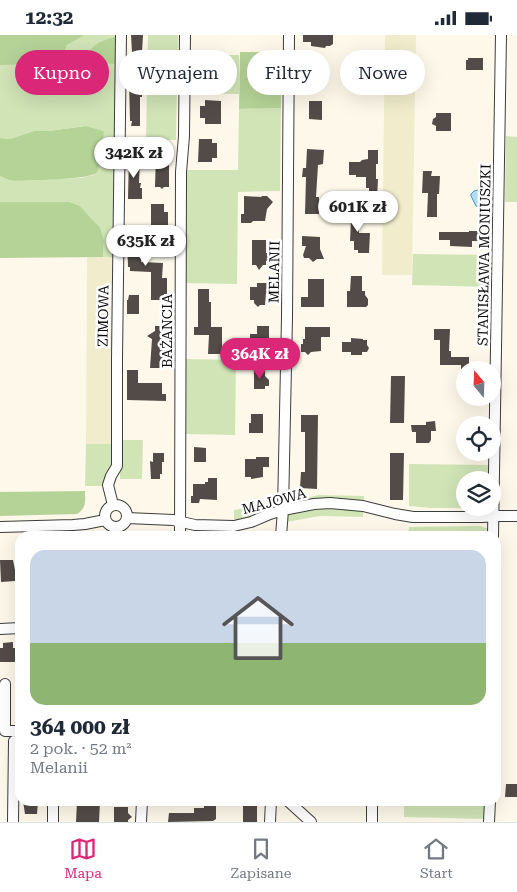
<!DOCTYPE html>
<html lang="pl">
<head>
<meta charset="utf-8">
<style>
	body { margin:0; font-family:"Roboto Serif",serif; background:#f6f6f7; color:#1f2937; height:100vh; display:flex; flex-direction:column; font-size:19px; white-space:nowrap }
	* { box-sizing:border-box; margin:0 }
	p { font-size:16px; color:#747a83 }
	.icon { flex:none; width:28px; height:28px; fill:none; stroke:currentColor; stroke-width:2; stroke-linecap:round; stroke-linejoin:round }
	.map { position:relative; flex:1; overflow:hidden }
	.sheet { position:absolute; left:15px; top:496px; width:486px; height:275px; display:flex; flex-direction:column; background:#fff; border-radius:15px; box-shadow:0 5px 20px #0002 }
	.sheet>* { flex:none }
	.hud { position:absolute; left:15px; top:15px; width:488px; height:45px; display:flex; gap:10px }
	.needle { width:32px; rotate:341deg }
	.buttons { position:absolute; left:456px; top:326px; display:grid; gap:10px }
	.buttons a { display:grid; place-items:center; width:45px; height:45px; border-radius:50%; background:#fff; box-shadow:0 5px 20px #0002; font-size:25px }
	.price { position:absolute; translate:-50% -42px; padding:0 11px; border-radius:18px; background:#fff; color:#222; font-size:16px; line-height:32px; filter:drop-shadow(0 1px 2px #0008) }
	.price::after { content:''; position:absolute; left:50%; top:30px; width:15px; height:11px; margin-left:-8px; background:inherit; clip-path:polygon(0 0,100% 0,50% 100%) }
	.price.on { background:#db2777; color:#fff }
	ul { padding:0; list-style:none }
	li { display:grid; align-content:center; gap:10px; height:265px; padding:0 15px }
	li+li { border-top:1px solid #e0e1e3 }
	li span { display:grid; place-items:center; height:155px; border-radius:15px; color:#555 }
	li>.icon { margin-inline-start:auto }
	span .icon { width:90px; height:90px; fill:#fffc; stroke-width:1 }
	li b { font-size:21px }
	.pill { padding:0 18px; border-radius:22px; background:#fff; box-shadow:0 5px 20px #0002; font-size:18px; line-height:45px }
	.pill.on { background:#db2777; color:#fff }
	.status { display:flex; justify-content:space-between; align-items:center; height:35px; padding:0 25px; background:#fff; direction:ltr }
	.status svg { height:14px; fill:currentColor }
	.menu { display:flex; justify-content:space-around; align-items:center; height:70px; border-top:1px solid #e0e1e3; background:#fff; font-size:14px; color:#747a83 }
	.menu a { display:grid; justify-items:center; gap:2px }
	.menu .on { color:#db2777 }
	.map>svg:first-child { display:block }
	.farmland { fill:#f0eccc }
	.green { fill:#d0e4b6 }
	.forest { fill:#b5d397 }
	.water { fill:#b2dcf0; stroke:#3f93c1 }
	.building { fill:#524b48 }
	.lines { fill:none; stroke-linecap:round; stroke-linejoin:round }
	.street-casing { stroke:#3d3d3d; stroke-width:12 }
	.street { stroke:#fff; stroke-width:10 }
	.labels { text-anchor:middle; dominant-baseline:central; stroke-width:5; stroke-linejoin:round; paint-order:stroke }
	.street-label { font-size:14px; fill:#0a0a0a; stroke:#fff }
</style>
</head>
<body>
<div class="status"><b>12:32</b><svg viewBox="0 0 49 12"><path d="M0 12V9h3v3zM5 12V6h3v6zM10 12V3h3v9zM15 12V0h3v12zM26 1h20v11H26zM47 4h2v5h-2z"/></svg></div>
<div class="map">
<svg width="517" height="787" viewBox="0 0 517 787">
	<rect width="100%" height="100%" fill="#fdf8e9"/>
	<path class="farmland" d="M385,0H416L412,240H382Z
		M87,222H115L114,409H86Z"/>
	<path class="green" d="M85,0H117V2L84,28L117,29L115,222H103L104,205L100,192L90,182L80,171L70,167H0V141L9,145L15,146L81,143L94,140L100,130L104,96L85,91L49,96H34L10,104L0,103V30L60,29L67,10Z
		M148,0H178L176,105H146Z
		M192,20H239V59L191,58Z
		M281,73L280,156L238,157L237,249L185,248V135H238L239,74Z
		M506,101L517,102V167H505Z
		M413,219L493,220L492,252L412,250Z
		M185,324L236,325L235,400L184,399Z
		M120,405H143L142,444H120Z
		M86,409H114L113,433C107,439 104,443 104,451H85Z
		M409,429L490,430V445H465V472L490,473H431L409,471Z
		M276,460L278,462C267,477 252,482 234,485V475L269,469Z
		M290,460L296,465L319,460L364,461V465L361,467L294,468L290,464Z
		M332,473L355,474L363,477V482L320,481L286,487L287,481C300,473 318,474 332,473Z
		M474,491H480L489,494V501H408L409,492Z
		M404,766H485L484,784L404,782Z"/>
	<path class="forest" d="M0,0H85L67,10L60,29L0,30Z
		M117,2V29L84,28C89,11 100,5 117,2Z
		M240,17H282L281,73L239,74Z
		M86,91L104,96C103,106 103,130 96,138C89,145 28,145 15,146L9,145L0,141V103L10,104L34,96H49Z
		M0,167H70L80,171L90,182L100,192L104,205L103,222L0,223Z
		M85,456C85,467 87,472 77,479L0,481V457Z"/>
	<path class="water" d="M481,154L485,156L489,165L488,172L483,174L476,171L471,161V159L474,156Z"/>
	<path class="building" d="M131,0H143L142,17H132Z
		M303,0H333V9L330,11H326L325,13L311,11V7H303Z
		M468,23H483V35H466V25H468Z
		M129,45L142,46V62H140V91H131L132,86H130Z
		M205,65L221,66V89H205V83H200V71H205Z
		M309,66H322V85L309,84Z
		M436,78H451V96H436V91L432,89L433,84L436,82Z
		M199,104H212V108H217V123H212V127H198Z
		M307,114L324,115L323,129L318,130L316,162H319V167H321V175L319,174V179H305L306,142H302L303,133H306Z
		M368,115H378V129H376V144H378L377,164H369V153H366V142H356V140H349V127H360L362,125L368,124Z
		M162,116L165,118L169,119V152H164L162,154L160,152H155L156,118H160Z
		M129,121H140L139,148H141L140,153H142V164H128Z
		M423,136H432L431,141H440L439,159H437V182H427L428,158H422Z
		M244,161L261,162L262,161H267L273,167L267,174L265,186H253L251,188H241V179H244Z
		M151,169H164V177H168V191H151Z
		M347,175H359V198H370L369,218H358V215H354V206H350L351,185H347Z
		M127,195L138,196V216H141V227L163,228L162,243H167V259H164V265H151V237L130,236V232H128Z
		M469,196H480V206H472V212L450,211V205H439V197H469Z
		M302,201L320,202V214L324,224H317L313,227L309,223H304L303,220L306,211H302Z
		M252,205H266V218H271V226H266V230H263L259,235L256,230H252Z
		M351,241H362V256H365V260L368,264V270L366,272H347V256H350Z
		M308,244H324V272H301V262H308Z
		M257,248H271V258H266L265,270H260L258,272L254,268V265H250V252H257Z
		M198,254H209V267H211V292H222V319H208L209,300H194V292H198Z
		M129,260H139V279H127V265H128Z
		M155,291H167V333H150L152,304L147,301L155,296Z
		M257,291H269V314L256,315V308H250V299H257Z
		M305,292H330V302H321V316L311,317L308,320L305,317H301V309H303V304H305Z
		M434,294H450L449,316H451V322H469V329H468V334H461V330H440V305H434Z
		M351,303L363,304V305H367V310L369,313L367,317H362V320H351V317H342V307H351Z
		M127,335H138V348H162V359H166V366L127,365Z
		M254,335H265V341L269,345V351H265V354H254Z
		M391,341H405L404,388H390Z
		M251,379H263V398H249V388H251Z
		M301,380H318L317,454L300,453L301,437H305V397H301Z
		M435,386L436,396H431V405L429,408H416V397H412L411,390H426V387Z
		M194,412L206,413V427H194Z
		M153,418H164V427H162V439H160V444H151L150,426L153,427Z
		M390,418H404L403,465H390Z
		M256,422H269V432H263V442L251,444V442H245V424H256Z
		M208,443H217V465L200,464L199,468H191V461H193V449H205V447H208Z
		M0,525H13L15,535V546L1,547Z
		M13,607V613H20V627H0V613H3V608Z
		M506,749H517V762H505Z
		M23,766H38L37,779H25Z
		M77,766H100L99,787H76Z
		M243,766L257,767V787H243Z
		M204,771H216V784L213,786L168,787L169,778H194V773H204Z
		M114,772H128V778L132,782L128,785V787H114Z"/>
	<g class="lines">
		<defs>
			<path id="street" d="M105 481a11 11 0 1 1 22 0a11 11 0 1 1-22 0Z
				M113,470L108,450L111,441L117,431V324L121,0
				M127,483L173,485L195,490L234,491L251,487L270,479L283,475L314,469L330,468L363,471L395,479L413,482H482L494,481H517
				M0,492L73,490L85,489L105,485
				M180,501L181,137L184,101L185,0
				M281,501L283,475L287,282L289,0
				M493,501L501,0
				M0,594L20,593
				M5,649V696H20
				M288,766L311,787
				M13,787L14,706
				M53,787V766
				M141,787L142,766
				M270,787L271,766
				M372,787V766
				M489,787L490,766"/>
		</defs>
		<use href="#street" class="street-casing"/>
		<use href="#street" class="street"/>
	</g>
	<g class="labels">
		<g class="street-label">
			<text transform="translate(484 220) rotate(-89)">STANISŁAWA MONIUSZKI</text>
			<text transform="translate(274 237) rotate(-89)">MELANII</text>
			<text transform="translate(103 281) rotate(-89)">ZIMOWA</text>
			<text transform="translate(167 296) rotate(-90)">BAŻANCIA</text>
			<text transform="translate(274 466) rotate(-15)">MAJOWA</text>
		</g>
	</g>
</svg>
<div class="buttons">
<a><svg class="needle" viewBox="-14 -14 28 28"><path d="M0-13l5 13h-10z" fill="#e53935"/><path d="M0 13l5-13h-10z" fill="#747a83"/></svg></a>
<a><svg class="icon" aria-label="locate" viewBox="0 0 24 24"><circle cx="12" cy="12" r="6"/><path d="M12 2v4M12 18v4M2 12h4M18 12h4"/></svg></a>
<a><svg class="icon" aria-label="layers" viewBox="0 0 24 24"><path d="M12 4l9 5-9 5-9-5zM3 14l9 5 9-5"/></svg></a>
</div>
<b class="price" style="left:134px;top:144px">342K zł</b>
<b class="price" style="left:358px;top:198px">601K zł</b>
<b class="price" style="left:146px;top:232px">635K zł</b>
<b class="price on" style="left:260px;top:345px">364K zł</b>
<div class="hud">
<a class="pill on">Kupno</a>
<a class="pill">Wynajem</a>
<a class="pill">Filtry</a>
<a class="pill">Nowe</a>
</div>
<section class="sheet">
<ul>
<li><span style="background:linear-gradient(#c9d6e8 60%,#8fb573 0)"><svg class="icon" aria-label="home" viewBox="0 0 24 24"><path d="M3 11l9-7 9 7M6 9v11h12V9"/></svg></span><div><b>364 000 zł</b><p>2 pok. · 52 m²</p><p>Melanii</p></div></li>
</ul>
</section>
</div>
<nav class="menu">
<a class="on"><svg class="icon" aria-label="map" viewBox="0 0 24 24"><path d="M3 6l6-2 6 2 6-2v14l-6 2-6-2-6 2zM9 4v14M15 6v14"/></svg>Mapa</a>
<a><svg class="icon" aria-label="saved" viewBox="0 0 24 24"><path d="M7 4h10v16l-5-4-5 4z"/></svg>Zapisane</a>
<a><svg class="icon" aria-label="home" viewBox="0 0 24 24"><path d="M3 11l9-7 9 7M6 9v11h12V9"/></svg>Start</a>
</nav>
</body>
</html>
